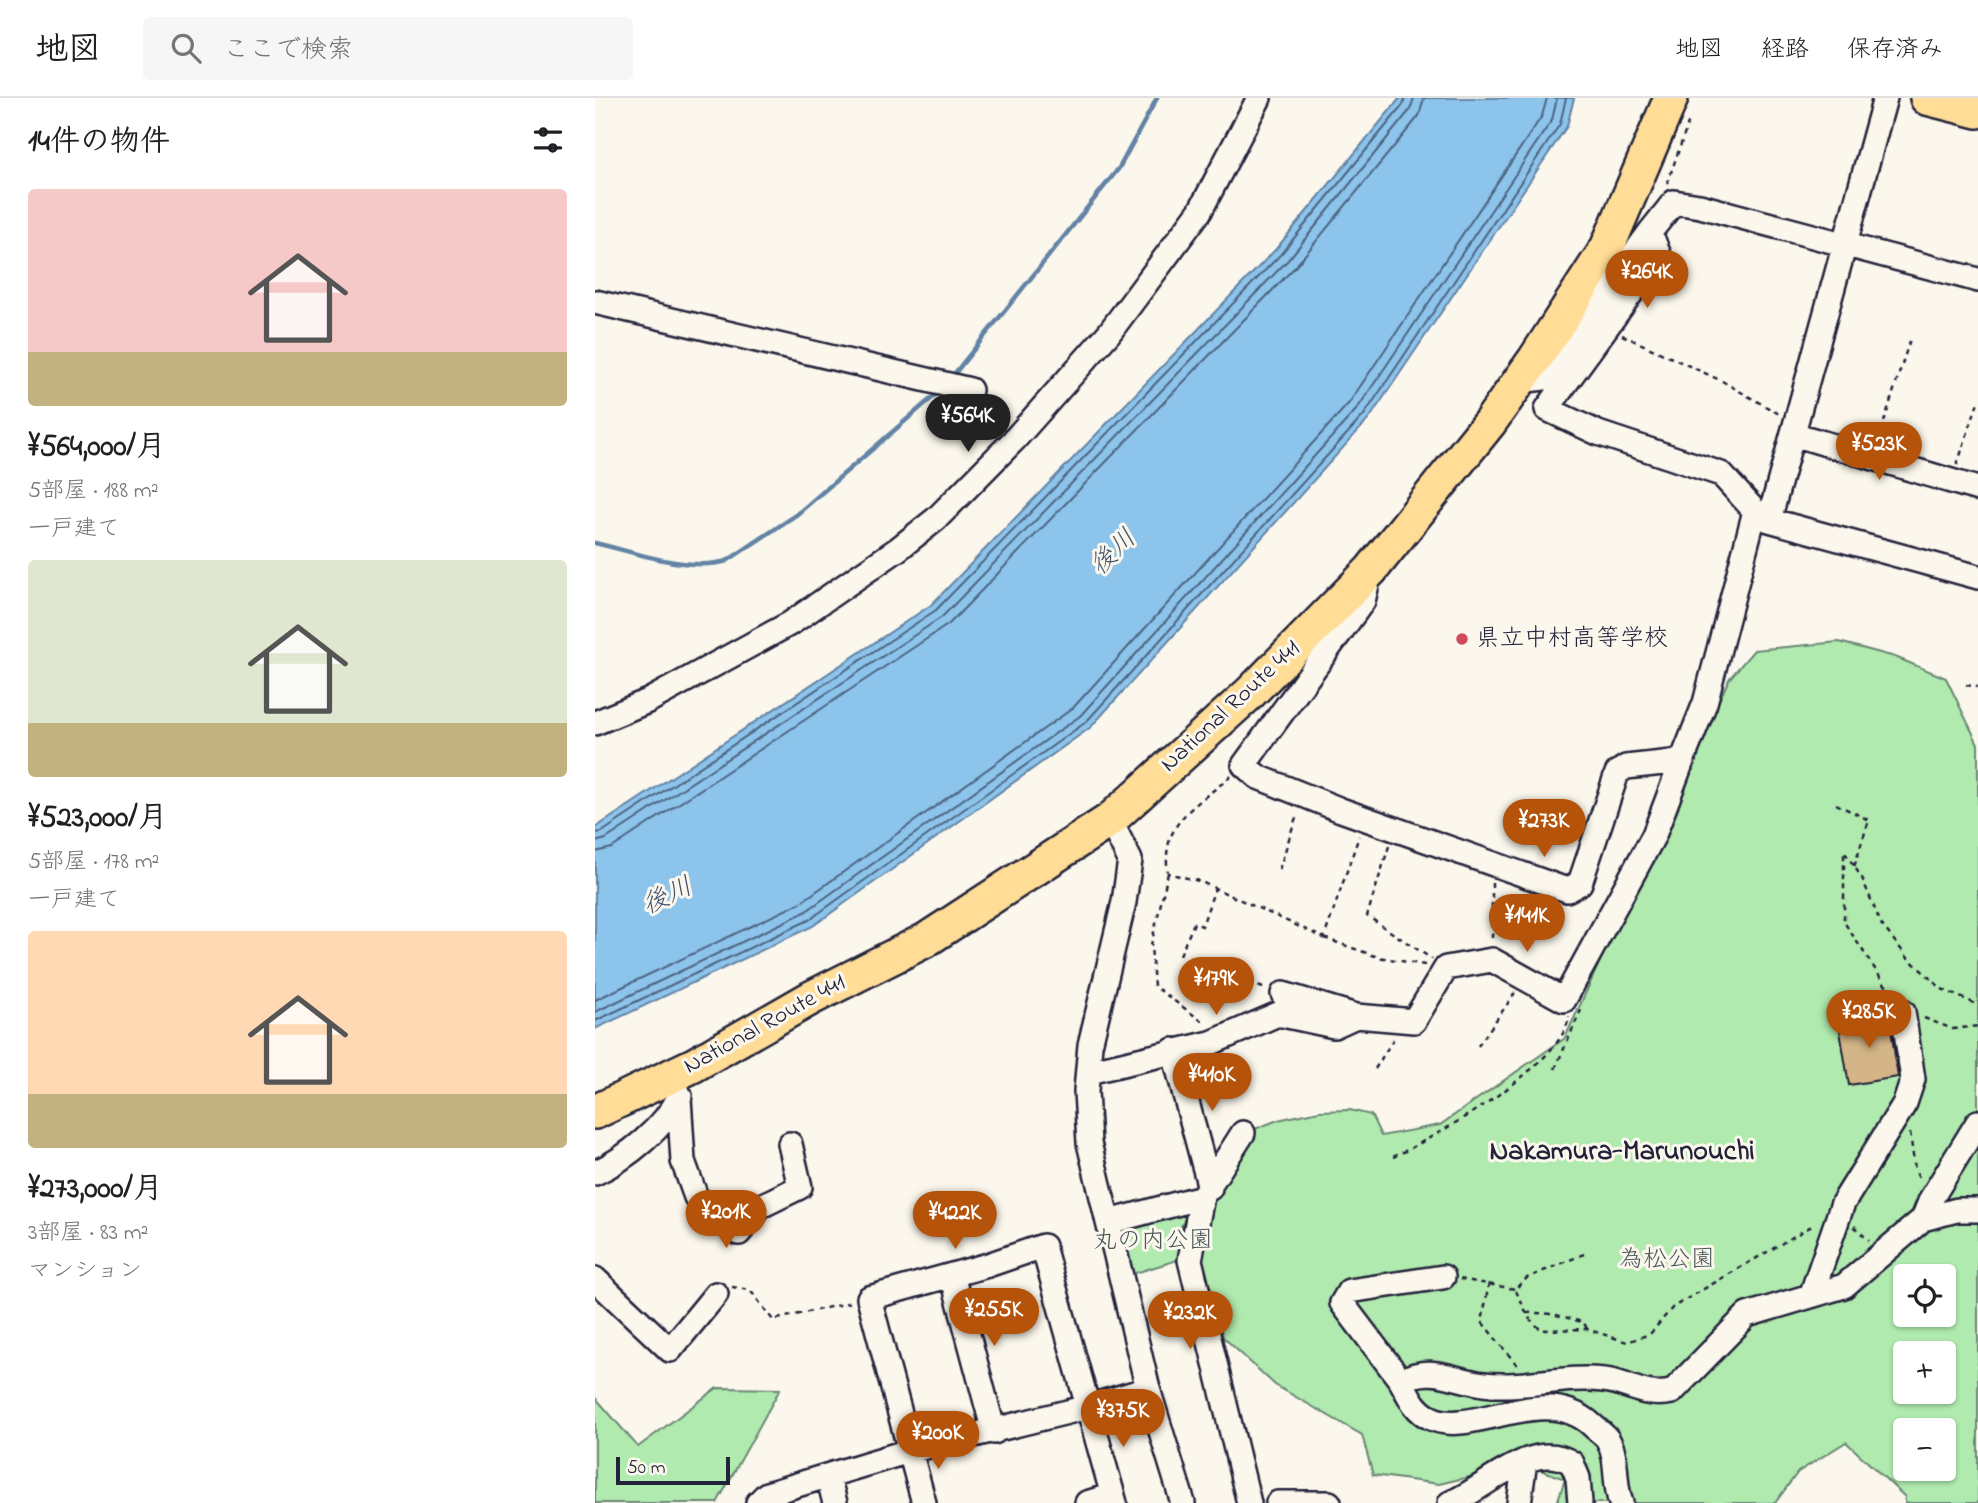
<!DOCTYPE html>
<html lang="ja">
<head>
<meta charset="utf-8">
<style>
	body { margin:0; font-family:"Indie Flower","Klee One",sans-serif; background:#f6f6f6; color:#202124; height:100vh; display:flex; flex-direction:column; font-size:26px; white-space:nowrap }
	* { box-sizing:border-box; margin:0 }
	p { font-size:23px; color:#757577 }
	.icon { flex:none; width:38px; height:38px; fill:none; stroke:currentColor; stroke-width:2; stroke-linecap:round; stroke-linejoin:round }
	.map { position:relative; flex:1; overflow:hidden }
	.details { display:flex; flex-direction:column; background:#fff; width:595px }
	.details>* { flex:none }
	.buttons { position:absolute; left:1298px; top:1166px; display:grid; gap:14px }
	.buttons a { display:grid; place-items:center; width:63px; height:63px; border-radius:7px; background:#fff; box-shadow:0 2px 5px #0004; font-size:35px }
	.scale { position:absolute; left:21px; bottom:18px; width:114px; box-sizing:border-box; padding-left:7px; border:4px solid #22223b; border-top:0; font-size:19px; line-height:24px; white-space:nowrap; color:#22223b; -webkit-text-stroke:5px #fbf7ec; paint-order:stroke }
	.price { position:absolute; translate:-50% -60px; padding:0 16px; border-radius:24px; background:#b45309; color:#fff; font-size:23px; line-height:46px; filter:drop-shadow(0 2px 4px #0008) }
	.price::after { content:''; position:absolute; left:50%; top:42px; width:21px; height:16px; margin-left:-10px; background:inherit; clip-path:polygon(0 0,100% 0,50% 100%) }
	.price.current { background:#222; color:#fff }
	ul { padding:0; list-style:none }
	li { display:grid; align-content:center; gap:14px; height:371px; padding:0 28px }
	li span { display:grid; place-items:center; height:217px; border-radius:7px; color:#555 }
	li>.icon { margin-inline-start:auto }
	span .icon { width:126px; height:126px; fill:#fffc; stroke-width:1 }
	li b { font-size:30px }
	h2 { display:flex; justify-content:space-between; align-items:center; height:84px; padding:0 28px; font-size:30px }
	header { display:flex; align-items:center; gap:42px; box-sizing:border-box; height:98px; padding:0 35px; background:#fff; border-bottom:2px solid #e0e0e0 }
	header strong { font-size:33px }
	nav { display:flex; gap:38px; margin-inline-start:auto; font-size:24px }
	.search { width:490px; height:63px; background:#f6f6f6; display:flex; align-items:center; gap:18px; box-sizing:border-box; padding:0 24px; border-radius:7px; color:#757577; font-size:26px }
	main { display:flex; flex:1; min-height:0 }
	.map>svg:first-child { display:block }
	.green { fill:#b0eaae; stroke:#698674; stroke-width:2; fill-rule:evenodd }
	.water { fill:#8dc4eb; stroke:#6283a5; stroke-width:2 }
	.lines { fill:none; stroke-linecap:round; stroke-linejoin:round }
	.shore { stroke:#4d6381; stroke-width:2 }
	.stream { stroke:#6283a5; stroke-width:4.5 }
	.building { fill:#d4b587; stroke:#22223b; stroke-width:2 }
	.minor-casing { stroke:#22223b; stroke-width:28 }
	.highway-casing { stroke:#22223b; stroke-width:38 }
	.path { stroke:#22223b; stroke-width:2.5; stroke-dasharray:5 5; stroke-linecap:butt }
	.minor { stroke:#fbf7ec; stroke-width:23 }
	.highway { stroke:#ffdd96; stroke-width:33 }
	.poi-dot { fill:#d1495b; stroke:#fbf7ec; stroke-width:2.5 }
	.labels { text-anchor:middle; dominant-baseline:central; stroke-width:6; stroke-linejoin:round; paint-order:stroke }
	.poi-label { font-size:24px; fill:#22223b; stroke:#fbf7ec; text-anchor:start }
	.street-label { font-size:24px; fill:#22223b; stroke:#fbf7ec }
	.park-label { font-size:24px; fill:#465458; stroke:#fbf7ec }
	.water-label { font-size:26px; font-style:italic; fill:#425370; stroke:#fbf7ec }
	.quarter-label { font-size:28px; font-weight:bold; fill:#22223b; stroke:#fbf7ec }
</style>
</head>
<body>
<header>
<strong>地図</strong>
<div class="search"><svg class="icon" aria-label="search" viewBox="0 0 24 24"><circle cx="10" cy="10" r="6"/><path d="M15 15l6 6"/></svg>ここで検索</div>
<nav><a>地図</a><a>経路</a><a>保存済み</a></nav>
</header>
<main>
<section class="details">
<h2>14件の物件<svg class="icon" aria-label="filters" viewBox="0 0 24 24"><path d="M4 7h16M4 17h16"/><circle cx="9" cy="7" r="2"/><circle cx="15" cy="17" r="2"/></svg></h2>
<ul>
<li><span style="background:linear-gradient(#f6c9c9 75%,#c2b280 0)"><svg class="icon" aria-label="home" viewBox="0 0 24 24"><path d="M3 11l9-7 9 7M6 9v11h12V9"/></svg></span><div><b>¥564,000/月</b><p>5部屋 · 188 m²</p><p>一戸建て</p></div></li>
<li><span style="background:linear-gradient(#dfe7d0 75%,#c2b280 0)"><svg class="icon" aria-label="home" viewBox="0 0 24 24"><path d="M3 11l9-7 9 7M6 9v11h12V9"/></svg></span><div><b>¥523,000/月</b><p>5部屋 · 178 m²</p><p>一戸建て</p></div></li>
<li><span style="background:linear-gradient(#ffd9b3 75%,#c2b280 0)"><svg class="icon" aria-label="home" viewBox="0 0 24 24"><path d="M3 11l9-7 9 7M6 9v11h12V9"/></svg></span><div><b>¥273,000/月</b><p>3部屋 · 83 m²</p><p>マンション</p></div></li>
</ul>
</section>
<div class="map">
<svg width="1383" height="1405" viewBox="0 0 1383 1405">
	<rect width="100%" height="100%" fill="#fbf7ec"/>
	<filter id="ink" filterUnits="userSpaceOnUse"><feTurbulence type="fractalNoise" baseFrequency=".0143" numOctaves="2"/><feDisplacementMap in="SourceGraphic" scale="14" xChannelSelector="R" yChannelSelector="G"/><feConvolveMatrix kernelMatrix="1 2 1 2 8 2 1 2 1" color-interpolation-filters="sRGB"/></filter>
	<g filter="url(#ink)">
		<path class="green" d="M1244,544L1300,559L1351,580L1383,646V1405H1310V1399L1251,1344L1203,1374L1180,1405H962L970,1381L929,1366L844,1386L778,1377L767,1337L680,1287L628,1239L604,1161L606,1135L623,1089L657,1032L683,1022L724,1013L755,1012L776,1017L786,1038L845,1027L970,940L1134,581L1159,552ZM1311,1178H1349V1216H1311ZM1311,1255H1349V1293H1311ZM1311,1332H1349V1370H1311Z
			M594,1113L585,1131L589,1160L537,1176L524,1127Z
			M122,1290L185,1291L122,1405H0V1299L43,1349Z"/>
		<path class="water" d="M805,0H979L972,28L774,321L496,629L218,828L0,931V730L336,507L681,151Z"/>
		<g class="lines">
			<path class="shore" d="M0,735L7,734L341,512L686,156L808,7L810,0
				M0,744L11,741L347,519L693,162L815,12L819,0
				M0,754L17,750L354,526L700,169L824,18L829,0
				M0,902L205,805L478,610L754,305L947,18L952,0
				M0,914L210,814L485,618L762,311L957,22L962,0
				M0,923L214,822L491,624L769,317L965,26L971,0"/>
			<path class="stream" d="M356,280L524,70L562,0
				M0,445C40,454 92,474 132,463L201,417L346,292"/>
		</g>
		<path class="building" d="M1294,917L1303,979L1254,987L1244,927Z"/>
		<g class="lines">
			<defs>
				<path id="minor" d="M1055,134L1079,104L1105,108L1383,182
					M0,204L375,292
					M924,283L949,280L1055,134L1064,157L952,311L1003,335L1126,376L1160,413
					M1198,336L1383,391
					M1174,422L1290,0
					M774,478L768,503L649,667L663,679L746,712L972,792L985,785L1022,675L1031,669L1087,663L1110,605L1160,413L1174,422L1383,479
					M0,625L53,603L196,525L303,451L341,421L419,342L514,235L605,113L664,0
					M515,722L535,762L529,804L495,947L491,993L494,1045L553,1291L588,1405
					M688,896L761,918L819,923L851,870L897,862L969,902L1059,737L1087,663
					M578,952L615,1090
					M493,974L616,945L683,916L739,928L761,918
					M84,1000L88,1063L101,1099L144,1135L166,1108L205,1089L195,1046
					M0,1075C32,1060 69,1030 85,998
					M607,1099L595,1162L654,1405
					M1328,1121L1362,1112H1383
					M514,1124L607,1099L648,1035
					M357,1177L399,1334
					M0,1181L75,1252L121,1196
					M1217,1195L1248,1105L1310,1005L1318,981L1308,914
					M806,1283L747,1205L754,1193L848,1179
					M233,1378L240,1405
					M163,1405L172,1396L314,1353L493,1309L553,1291
					M329,1405L274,1200L393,1167L448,1148L520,1405
					M492,1405L518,1397
					M683,1405H734
					M855,1405C890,1392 937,1339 977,1365L983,1380L985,1405
					M924,1405L930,1363
					M1026,1405C1018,1385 1024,1361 1013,1342C1010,1337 1002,1332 997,1327C948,1283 877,1340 836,1320C820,1313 814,1298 806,1283C836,1266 857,1282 889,1286C928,1291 969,1277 1009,1282C1036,1285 1047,1300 1077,1294L1152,1217L1249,1188L1328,1121L1336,1101L1383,1024"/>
				<path id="highway" d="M1332,0L1383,13
					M0,1014L99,967L216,900L331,842L515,722L655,595L776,472L895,324L940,261L1012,150L1076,0"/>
			</defs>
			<use href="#minor" class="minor-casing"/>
			<use href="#highway" class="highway-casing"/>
			<path class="path" d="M1072,86L1094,23
				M1027,237L1127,283L1184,316
				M1283,343L1315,241
				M1362,367L1383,304
				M1371,587L1383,589
				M636,678C601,708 565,724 573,775L604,783L729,840L764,738
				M1241,706L1274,722L1259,769
				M794,748L772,818L837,861
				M684,772L702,716
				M573,775L556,847L559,888L611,926
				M897,785V845
				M729,840L783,859L830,867
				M585,857L599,825L607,828L620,790
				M607,868L671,891
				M1297,897L1249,824V753L1267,780L1286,826L1313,860L1347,891L1383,907
				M1329,920L1358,931L1383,928
				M883,948L920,895
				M780,971L799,940
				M960,971L986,912
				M1315,1035L1320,1072L1326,1083
				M798,1059C840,1039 970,966 974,918
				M1259,1128L1274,1143
				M989,1156L932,1180L920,1191L934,1220L946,1232L992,1231L1032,1244L1055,1236L1078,1209L1220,1126
				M865,1181L920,1191
				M894,1185L887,1224L922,1267
				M137,1189L155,1192L178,1222L257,1204
				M931,1215C952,1214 969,1218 989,1225L992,1231"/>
			<use href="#minor" class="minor"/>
			<use href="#highway" class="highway"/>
		</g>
	</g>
	<circle class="poi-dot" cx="867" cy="541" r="7"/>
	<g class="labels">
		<g class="poi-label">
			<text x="881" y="541">県立中村高等学校</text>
		</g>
		<g class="street-label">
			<text transform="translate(636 609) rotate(-43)">National Route 441</text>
			<text transform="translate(170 927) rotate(-29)">National Route 441</text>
		</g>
		<g class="park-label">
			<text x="558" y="1143">丸の内公園</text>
			<text x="1072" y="1162">為松公園</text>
		</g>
		<g class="water-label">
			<text transform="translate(519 455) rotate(-44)">後川</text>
			<text transform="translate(73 799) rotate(-25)">後川</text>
		</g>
		<g class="quarter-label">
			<text x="1027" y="1054">Nakamura-Marunouchi</text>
		</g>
	</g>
</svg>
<div class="buttons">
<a><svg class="icon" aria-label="locate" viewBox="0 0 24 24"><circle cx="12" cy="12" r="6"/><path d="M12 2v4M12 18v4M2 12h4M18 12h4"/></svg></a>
<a>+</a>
<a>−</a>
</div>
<div class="scale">50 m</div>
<b class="price" style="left:1052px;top:212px">¥264K</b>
<b class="price current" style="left:373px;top:356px">¥564K</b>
<b class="price" style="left:1284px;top:384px">¥523K</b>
<b class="price" style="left:949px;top:761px">¥273K</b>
<b class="price" style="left:932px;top:856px">¥141K</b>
<b class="price" style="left:621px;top:919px">¥179K</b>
<b class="price" style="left:1274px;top:952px">¥285K</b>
<b class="price" style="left:617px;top:1015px">¥410K</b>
<b class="price" style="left:131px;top:1152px">¥201K</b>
<b class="price" style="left:360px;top:1153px">¥422K</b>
<b class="price" style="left:399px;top:1250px">¥255K</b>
<b class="price" style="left:595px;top:1253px">¥232K</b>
<b class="price" style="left:528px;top:1351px">¥375K</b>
<b class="price" style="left:343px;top:1373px">¥200K</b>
</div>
</main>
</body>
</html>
